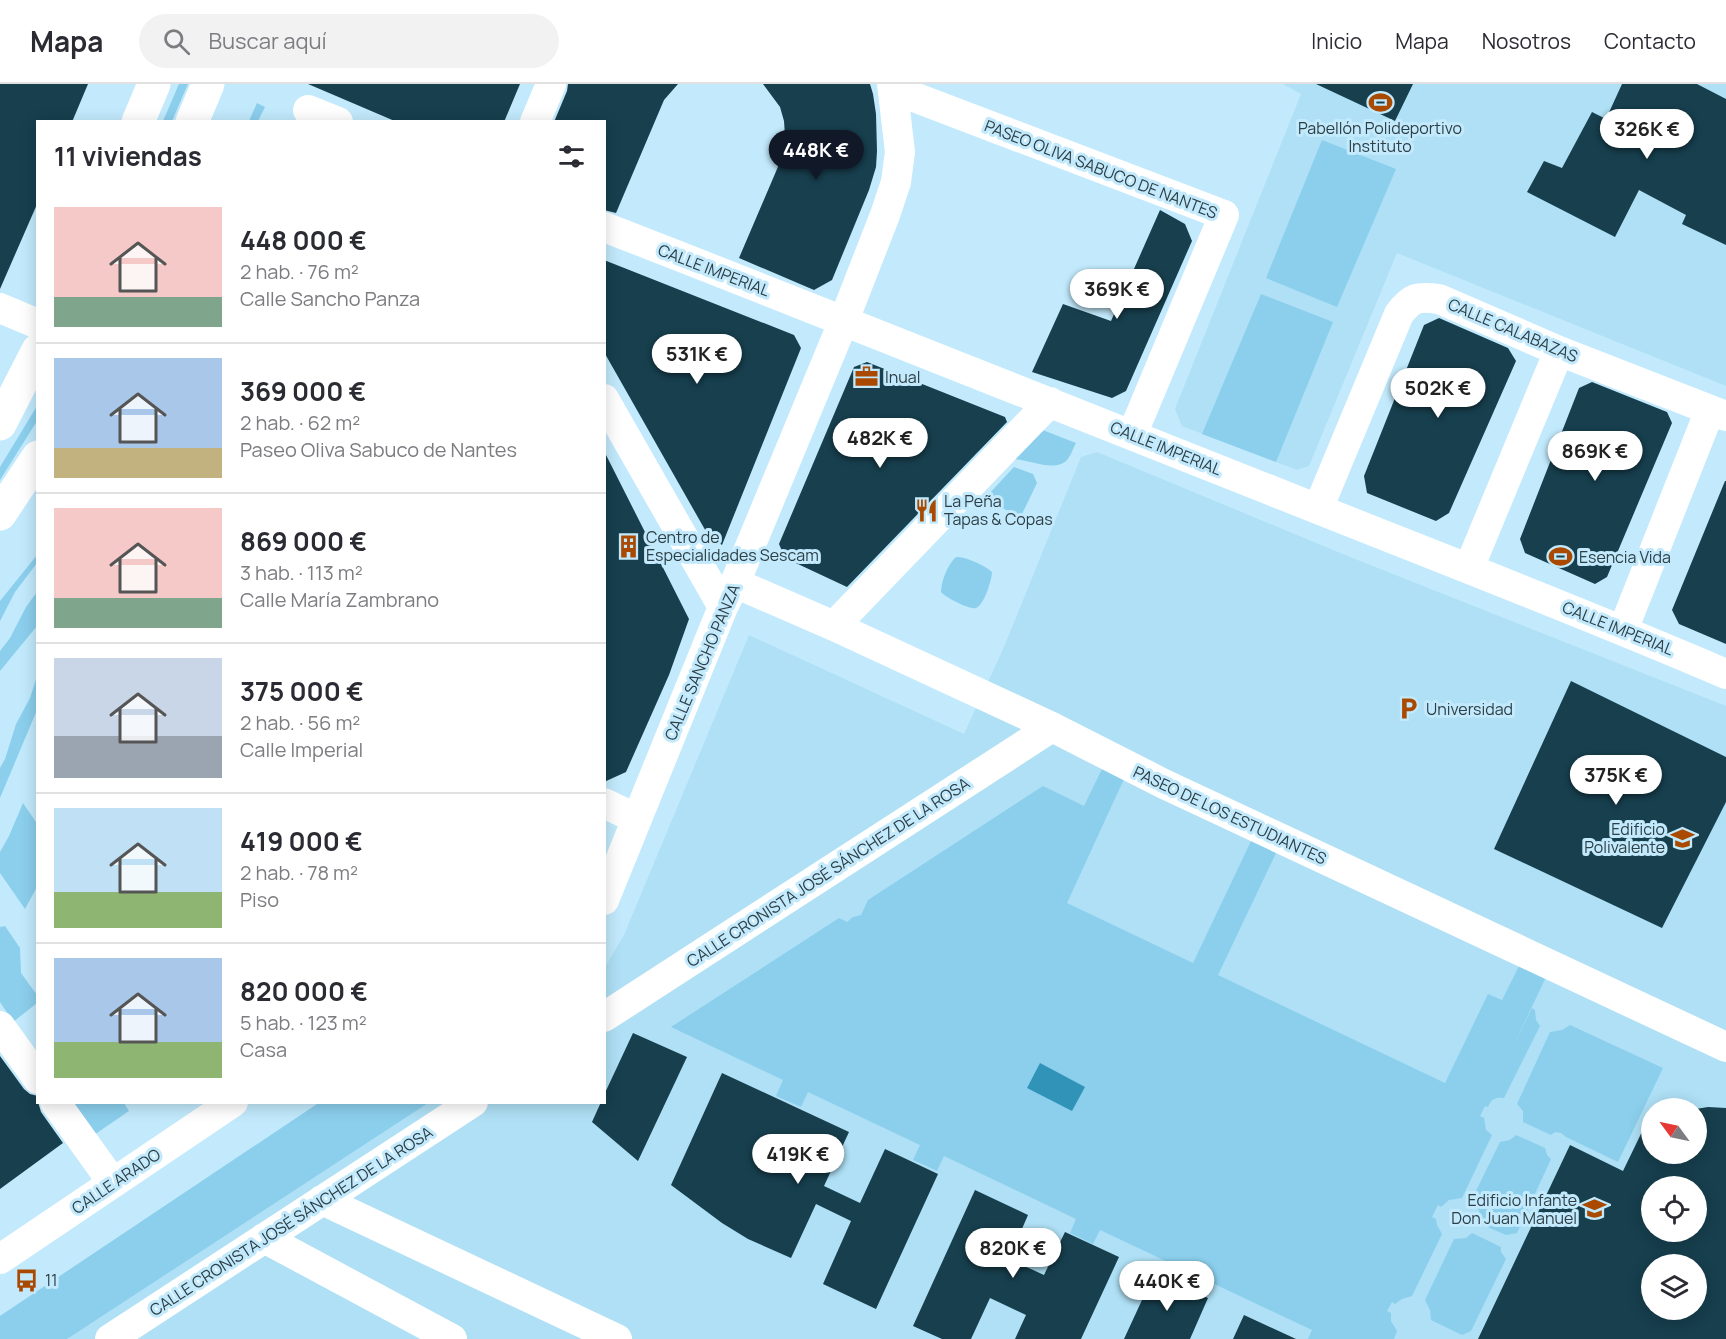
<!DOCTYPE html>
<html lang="es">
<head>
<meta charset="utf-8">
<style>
	body { margin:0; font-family:Manrope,sans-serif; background:#f2f2f3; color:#2b2b33; height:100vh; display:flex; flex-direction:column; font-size:22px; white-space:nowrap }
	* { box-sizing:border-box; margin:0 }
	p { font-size:20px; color:#7c7c81 }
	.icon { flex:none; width:33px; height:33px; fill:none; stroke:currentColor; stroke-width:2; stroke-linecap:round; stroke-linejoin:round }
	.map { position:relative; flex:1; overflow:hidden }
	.sheet { position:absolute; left:36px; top:36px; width:570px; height:984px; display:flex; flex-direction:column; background:#fff; border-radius:0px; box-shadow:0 3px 15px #0003 }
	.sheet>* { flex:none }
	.needle { width:39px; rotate:303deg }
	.controls { position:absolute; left:1641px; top:1014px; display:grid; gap:12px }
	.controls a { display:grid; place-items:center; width:66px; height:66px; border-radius:50%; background:#fff; box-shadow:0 3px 15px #0003; font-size:30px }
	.price { position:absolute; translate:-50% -51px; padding:0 14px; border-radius:21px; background:#fff; color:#222; font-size:20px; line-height:39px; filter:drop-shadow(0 2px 3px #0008) }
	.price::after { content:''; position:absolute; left:50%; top:36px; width:18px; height:14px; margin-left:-9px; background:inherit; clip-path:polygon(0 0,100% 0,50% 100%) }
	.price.on { background:#111827; color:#fff }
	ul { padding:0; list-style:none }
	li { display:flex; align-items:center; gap:18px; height:150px; padding:0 18px }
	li+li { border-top:2px solid #e1e1e2 }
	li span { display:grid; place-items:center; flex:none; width:168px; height:120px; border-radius:0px; color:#555 }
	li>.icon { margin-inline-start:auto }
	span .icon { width:72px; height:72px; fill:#fffc; stroke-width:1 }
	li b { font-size:26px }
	h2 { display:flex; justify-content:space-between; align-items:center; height:72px; padding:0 18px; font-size:26px }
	header { display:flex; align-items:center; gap:36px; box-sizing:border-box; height:84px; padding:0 30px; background:#fff; border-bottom:2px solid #e1e1e2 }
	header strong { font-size:28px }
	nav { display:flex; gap:33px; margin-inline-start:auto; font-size:21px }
	.search { width:420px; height:54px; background:#f2f2f3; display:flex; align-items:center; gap:15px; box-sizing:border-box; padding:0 21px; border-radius:33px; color:#7c7c81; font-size:22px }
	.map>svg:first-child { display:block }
	.built { fill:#afe0f5; fill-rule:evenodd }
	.green { fill:#8bcfed }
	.water { fill:#3293b8 }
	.building { fill:#173f4e; fill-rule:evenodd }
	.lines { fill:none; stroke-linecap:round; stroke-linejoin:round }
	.minor { stroke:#fff; stroke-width:30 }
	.major { stroke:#fff; stroke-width:33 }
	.labels { text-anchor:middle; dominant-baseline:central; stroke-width:6; stroke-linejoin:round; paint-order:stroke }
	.poi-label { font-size:16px; fill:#2d3e45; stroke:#c2eafc; text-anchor:start }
	.street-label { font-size:16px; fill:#2d3e45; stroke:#c2eafc }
</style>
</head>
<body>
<header>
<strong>Mapa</strong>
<div class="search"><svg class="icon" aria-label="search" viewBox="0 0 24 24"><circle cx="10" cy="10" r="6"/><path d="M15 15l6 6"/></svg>Buscar aquí</div>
<nav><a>Inicio</a><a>Mapa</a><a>Nosotros</a><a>Contacto</a></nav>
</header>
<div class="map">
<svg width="1726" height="1255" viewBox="0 0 1726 1255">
	<rect width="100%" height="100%" fill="#c2eafc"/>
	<path class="built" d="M1283,0H1726V302L1397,169L1309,382L1297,386L1182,342L1175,325L1301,10Z
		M1097,368L1345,471L1726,622V1255H0V1232L320,1019L604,1018L605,883L624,851L749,551L964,650L1004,563L1081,373ZM1652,1024H1696V1070H1652ZM1652,1102H1696V1148H1652ZM1652,1180H1696V1226H1652Z"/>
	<path class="green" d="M179,0H188L172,37H163Z
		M257,19L265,23L258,37H249Z
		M1322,56L1396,85L1337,223L1266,194Z
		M1261,210L1333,238L1276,378L1202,350Z
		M37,322V337L0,396V383Z
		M1040,345L1076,359C1073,364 1071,372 1067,376C1055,389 1028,375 1012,375Z
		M1014,383L1033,390L1037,399L1021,432L992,420L988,411Z
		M37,471V479L15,508L0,537V517Z
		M956,473C967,473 984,481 992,488C992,496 984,521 976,524C969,526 945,513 941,508C941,497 948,480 956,473Z
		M37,508V542L0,587V567L10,554L26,523Z
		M37,592V626L0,714V684L5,675L16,640L30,614Z
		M1102,685L1124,695L1067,819L1193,879L1252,755L1277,767L1218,891L1445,999L1488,910L1502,916L1520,880L1546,893L1512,965L1532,924L1535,926L1536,936L1540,942L1504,1014C1496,1013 1491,1015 1488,1023L1485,1022L1480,1032L1484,1034L1486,1046L1492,1051L1462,1114L1449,1116L1441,1123L1438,1121L1432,1133L1436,1135L1437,1141L1442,1150L1412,1212L1402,1215L1395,1220L1392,1218L1387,1227L1391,1229V1237L1397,1247L1394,1255H1308L1312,1246L1100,1146L1093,1160L1070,1149L1076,1135L944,1072L937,1087L913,1076L920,1061L808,1008L801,1023L776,1012L783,996L671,943L839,834L847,838L853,833L861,831L868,816L1043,702L1084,722Z
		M23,719L38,741L37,803L25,825L0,789V768L9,752Z
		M5,842L20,864L21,889L37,911V919L13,938L0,918V843Z
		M1570,941L1663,984L1618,1078L1566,1053L1561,1049L1555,1048L1551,1051L1523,1038V1027L1517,1020L1550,948L1562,946Z
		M320,1018L428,1019L67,1255H0V1232Z
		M68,1019H124L129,1027L91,1053Z
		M1516,1051L1545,1064L1547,1071L1551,1075L1517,1149L1506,1151L1478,1139C1482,1130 1479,1123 1471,1117L1500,1058L1510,1056Z
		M1472,1149L1501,1163V1168L1506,1175L1471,1247L1462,1251L1431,1236L1430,1226L1425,1216L1454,1155L1466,1154Z"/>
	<path class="water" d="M1040,979L1085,1003L1072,1027L1027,1004Z"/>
	<path class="building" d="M0,0H88L72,38H38V118L0,205Z
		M308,0H520L504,38H397Z
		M568,0H678L664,16L616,129L604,126V38H554L567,7Z
		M763,0H870L873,10L876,30L877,67L876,83L869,106L832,196L814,206L739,174L783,71L785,52L784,37L780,23Z
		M1316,0H1413L1395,37Z
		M1622,0H1697L1726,15V161L1682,140L1686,131L1639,106L1615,153L1527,108L1544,77L1562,84L1592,28L1606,35Z
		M1160,126L1185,140L1192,157L1126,307L1112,314L1032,288L1063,220L1111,237Z
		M604,176L794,251L801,264L722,461L708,451L604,268Z
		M1439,234L1508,264L1516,277L1449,429L1436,437L1367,409L1364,392L1424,241Z
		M867,278L1005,333L1007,338L847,503L785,474L779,460L854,283Z
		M1592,298L1667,328L1672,339L1607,493L1595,500L1525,469L1520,455L1579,304Z
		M604,367L689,535L669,591L626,688L604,698Z
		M1725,397H1726V560L1679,540L1672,526Z
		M1571,597L1726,673V718L1662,844L1494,765Z
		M633,949L687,973L638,1077L592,1038L601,1018H604V1011Z
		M0,972L24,1005L30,1010L38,1012V1018L41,1028L63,1059L0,1105Z
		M722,989L849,1048L824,1102L860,1119L885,1065L938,1090L876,1225L823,1200L851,1137L816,1120L791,1174L748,1155L722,1139L671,1101Z
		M1708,1023L1726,1024V1255H1478L1570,1061L1623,1087L1652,1027V1070H1696V1025ZM1652,1102H1696V1148H1652ZM1652,1180H1696V1226H1652Z
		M975,1106L1028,1131L1009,1175L1044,1191L1065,1148L1119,1173L1081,1255H1015L1026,1231L990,1214L971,1255H942L913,1242Z
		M1154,1190L1208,1214L1190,1255H1124Z
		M1244,1231L1296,1255H1233Z"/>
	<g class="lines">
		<path class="minor" d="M893,5L1224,131L1132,351
			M308,26L338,38
			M535,38L551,0
			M604,143C827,229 1049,318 1270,406C1422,467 1575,525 1726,590
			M0,224L38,240
			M604,315L723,523
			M1318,425L1399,230C1412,213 1418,212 1439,215L1559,267L1726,332
			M1469,484L1559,267
			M735,499L834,542L1052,643L1164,700L1726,963
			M834,542L1050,318
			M1623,546L1710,326
			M604,719L637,735
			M604,816L723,523L735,499L844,236L885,131L896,98L900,68L892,0
			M604,933L1052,643
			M0,942L38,995
			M55,1018L113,1099
			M322,1116L617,1255
			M264,1154L452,1255
			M0,1175L233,1018
			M110,1255L473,1018"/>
		<path class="major" d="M138,38L154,0
			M192,38L208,0
			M0,340L38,266
			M0,430L38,373"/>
	</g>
	<defs>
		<symbol id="stadium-bare" viewBox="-9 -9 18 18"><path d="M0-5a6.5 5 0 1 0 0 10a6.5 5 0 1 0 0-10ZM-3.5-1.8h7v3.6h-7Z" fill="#aa4a00" stroke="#c2eafc" stroke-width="2.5" paint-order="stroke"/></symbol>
		<symbol id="office-bare" viewBox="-9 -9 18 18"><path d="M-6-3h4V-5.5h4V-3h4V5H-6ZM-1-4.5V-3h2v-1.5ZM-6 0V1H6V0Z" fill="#aa4a00" stroke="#c2eafc" stroke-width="2.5" paint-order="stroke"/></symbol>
		<symbol id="restaurant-bare" viewBox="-9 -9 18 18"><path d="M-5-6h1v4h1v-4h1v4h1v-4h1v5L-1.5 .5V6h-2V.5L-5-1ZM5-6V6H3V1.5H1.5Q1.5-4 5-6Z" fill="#aa4a00" stroke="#c2eafc" stroke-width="2.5" paint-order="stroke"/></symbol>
		<symbol id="building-bare" viewBox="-9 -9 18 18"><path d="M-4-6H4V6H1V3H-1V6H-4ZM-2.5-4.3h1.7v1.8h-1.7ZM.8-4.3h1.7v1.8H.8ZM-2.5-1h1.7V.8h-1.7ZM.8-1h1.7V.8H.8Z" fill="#aa4a00" stroke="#c2eafc" stroke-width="2.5" paint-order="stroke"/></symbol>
		<symbol id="parking-bare" viewBox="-9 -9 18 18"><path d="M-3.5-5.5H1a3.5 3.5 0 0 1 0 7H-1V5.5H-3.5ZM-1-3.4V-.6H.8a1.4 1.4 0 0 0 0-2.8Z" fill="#aa4a00" stroke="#c2eafc" stroke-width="2.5" paint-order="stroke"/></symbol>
		<symbol id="university-bare" viewBox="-9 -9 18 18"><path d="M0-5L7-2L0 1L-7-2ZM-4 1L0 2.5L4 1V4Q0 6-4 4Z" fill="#aa4a00" stroke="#c2eafc" stroke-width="2.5" paint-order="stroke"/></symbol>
		<symbol id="bus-bare" viewBox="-9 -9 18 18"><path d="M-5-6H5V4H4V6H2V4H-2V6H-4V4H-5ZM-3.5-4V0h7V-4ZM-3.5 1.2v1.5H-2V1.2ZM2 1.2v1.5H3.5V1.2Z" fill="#aa4a00" stroke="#c2eafc" stroke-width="2.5" paint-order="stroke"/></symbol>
	</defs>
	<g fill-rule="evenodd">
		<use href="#stadium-bare" x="1364" y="2" width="33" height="33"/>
		<use href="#office-bare" x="850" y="276" width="33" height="33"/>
		<use href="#restaurant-bare" x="910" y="410" width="33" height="33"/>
		<use href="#building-bare" x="612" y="446" width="33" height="33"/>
		<use href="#stadium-bare" x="1544" y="456" width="33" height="33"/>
		<use href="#parking-bare" x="1392" y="608" width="33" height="33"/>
		<use href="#university-bare" x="1666" y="738" width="33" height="33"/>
		<use href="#university-bare" x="1578" y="1108" width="33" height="33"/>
		<use href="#bus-bare" x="10" y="1180" width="33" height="33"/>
	</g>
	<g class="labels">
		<g class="poi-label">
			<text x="1380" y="44" text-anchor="middle">Pabellón Polideportivo<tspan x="1380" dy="18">Instituto</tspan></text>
			<text x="885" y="293">Inual</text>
			<text x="944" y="417">La Peña<tspan x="944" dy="18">Tapas &amp; Copas</tspan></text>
			<text x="646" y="453">Centro de<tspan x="646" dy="18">Especialidades Sescam</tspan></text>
			<text x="1579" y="473">Esencia Vida</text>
			<text x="1426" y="625">Universidad</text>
			<text x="1665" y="745" text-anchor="end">Edificio<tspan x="1665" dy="18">Polivalente</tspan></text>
			<text x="1577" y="1116" text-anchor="end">Edificio Infante<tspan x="1577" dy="18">Don Juan Manuel</tspan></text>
			<text x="45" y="1196">11</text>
		</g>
		<g class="street-label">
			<text transform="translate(1101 85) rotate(21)">PASEO OLIVA SABUCO DE NANTES</text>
			<text transform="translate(714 186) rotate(21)">CALLE IMPERIAL</text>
			<text transform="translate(1513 246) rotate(23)">CALLE CALABAZAS</text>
			<text transform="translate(1166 364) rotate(22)">CALLE IMPERIAL</text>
			<text transform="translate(1618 544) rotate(22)">CALLE IMPERIAL</text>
			<text transform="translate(702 578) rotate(-67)">CALLE SANCHO PANZA</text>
			<text transform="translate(1230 731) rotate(25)">PASEO DE LOS ESTUDIANTES</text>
			<text transform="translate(828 788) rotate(-33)">CALLE CRONISTA JOSÉ SÁNCHEZ DE LA ROSA</text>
			<text transform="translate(116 1097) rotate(-34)">CALLE ARADO</text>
			<text transform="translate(291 1137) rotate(-33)">CALLE CRONISTA JOSÉ SÁNCHEZ DE LA ROSA</text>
		</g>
	</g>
</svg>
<div class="controls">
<a><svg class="needle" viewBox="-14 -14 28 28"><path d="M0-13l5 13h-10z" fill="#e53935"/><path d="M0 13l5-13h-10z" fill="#7c7c81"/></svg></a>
<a><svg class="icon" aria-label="locate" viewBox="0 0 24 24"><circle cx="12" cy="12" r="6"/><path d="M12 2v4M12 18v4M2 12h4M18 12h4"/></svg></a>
<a><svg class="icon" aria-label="layers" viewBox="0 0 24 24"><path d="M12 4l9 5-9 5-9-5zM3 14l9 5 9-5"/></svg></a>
</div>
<b class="price" style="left:1647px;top:76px">326K €</b>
<b class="price on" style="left:816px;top:97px">448K €</b>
<b class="price" style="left:1117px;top:236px">369K €</b>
<b class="price" style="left:697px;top:301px">531K €</b>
<b class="price" style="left:1438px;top:335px">502K €</b>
<b class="price" style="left:880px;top:385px">482K €</b>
<b class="price" style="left:1595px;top:398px">869K €</b>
<b class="price" style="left:1616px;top:722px">375K €</b>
<b class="price" style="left:798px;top:1101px">419K €</b>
<b class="price" style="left:1013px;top:1195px">820K €</b>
<b class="price" style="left:1167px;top:1228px">440K €</b>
<section class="sheet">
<h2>11 viviendas<svg class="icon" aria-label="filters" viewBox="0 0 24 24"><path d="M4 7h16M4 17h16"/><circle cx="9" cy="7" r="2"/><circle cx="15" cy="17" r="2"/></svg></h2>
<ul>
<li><span style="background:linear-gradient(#f6c9c9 75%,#7fa58c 0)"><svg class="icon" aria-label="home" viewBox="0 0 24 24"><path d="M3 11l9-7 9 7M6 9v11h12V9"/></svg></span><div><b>448 000 €</b><p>2 hab. · 76 m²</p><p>Calle Sancho Panza</p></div></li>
<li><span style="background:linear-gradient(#a9c7e8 75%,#c2b280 0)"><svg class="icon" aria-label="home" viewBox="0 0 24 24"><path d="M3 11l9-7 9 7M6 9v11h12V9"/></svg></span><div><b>369 000 €</b><p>2 hab. · 62 m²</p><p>Paseo Oliva Sabuco de Nantes</p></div></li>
<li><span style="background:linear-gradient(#f6c9c9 75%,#7fa58c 0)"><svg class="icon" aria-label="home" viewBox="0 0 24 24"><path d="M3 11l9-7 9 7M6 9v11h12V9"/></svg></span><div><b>869 000 €</b><p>3 hab. · 113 m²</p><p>Calle María Zambrano</p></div></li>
<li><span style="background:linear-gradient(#c9d6e8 65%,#9aa5b1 0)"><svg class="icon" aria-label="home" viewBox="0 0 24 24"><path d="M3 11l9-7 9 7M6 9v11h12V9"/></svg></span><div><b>375 000 €</b><p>2 hab. · 56 m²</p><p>Calle Imperial</p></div></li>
<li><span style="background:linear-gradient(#bfe0f5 70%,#8fb573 0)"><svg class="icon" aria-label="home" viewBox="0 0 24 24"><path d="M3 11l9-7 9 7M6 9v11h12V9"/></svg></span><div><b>419 000 €</b><p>2 hab. · 78 m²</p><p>Piso</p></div></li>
<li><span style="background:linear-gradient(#a9c7e8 70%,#8fb573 0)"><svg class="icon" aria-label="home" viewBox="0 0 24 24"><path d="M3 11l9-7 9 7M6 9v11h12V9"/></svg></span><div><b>820 000 €</b><p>5 hab. · 123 m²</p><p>Casa</p></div></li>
</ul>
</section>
</div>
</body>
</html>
